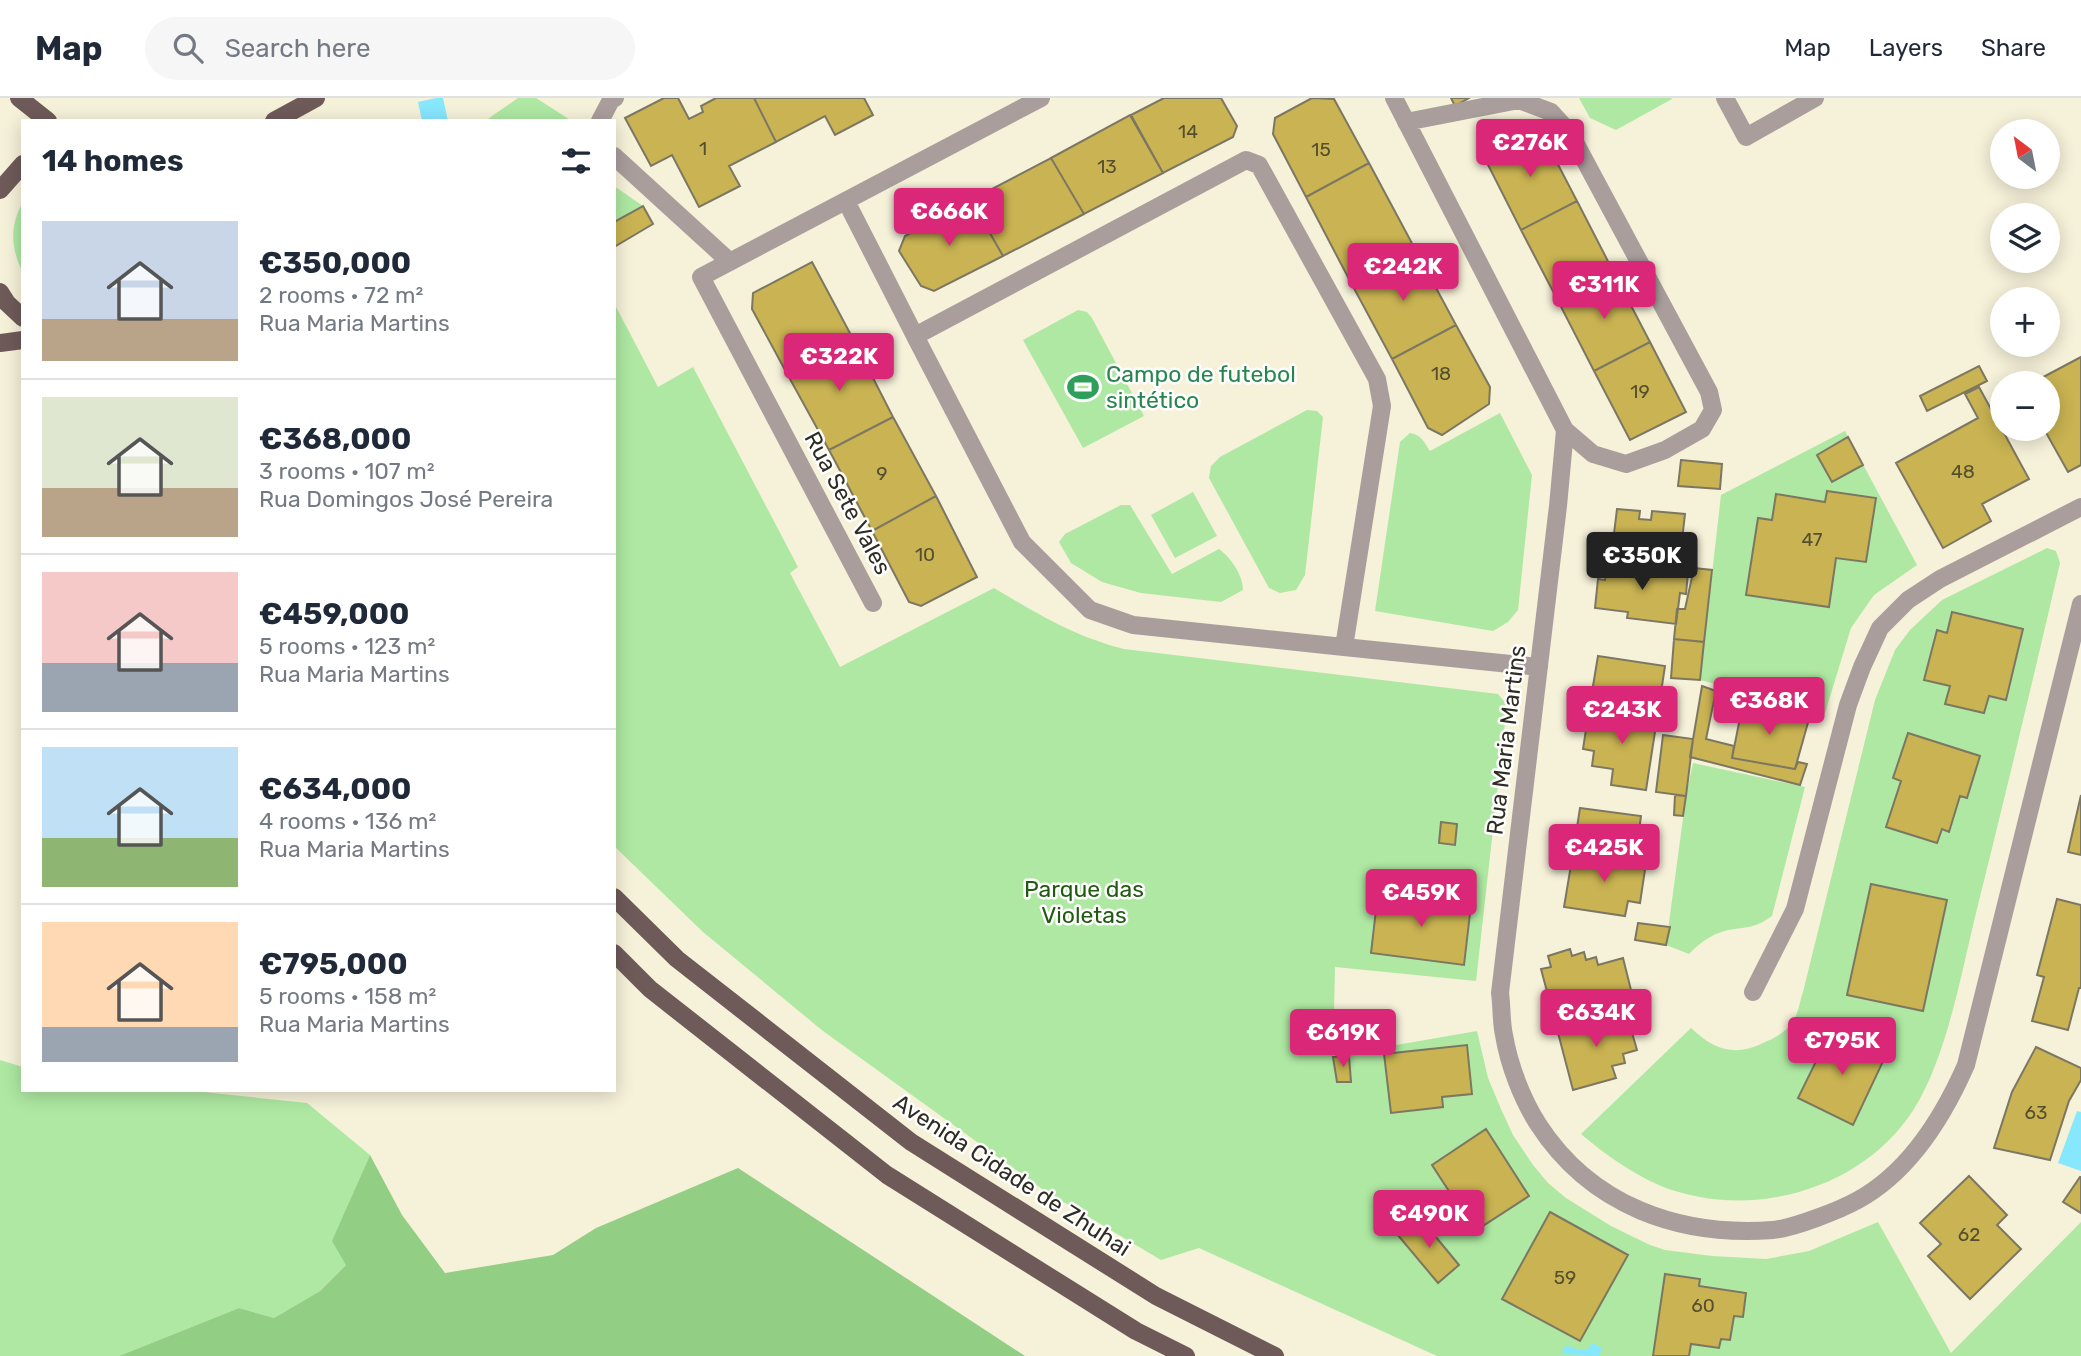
<!DOCTYPE html>
<html lang="en">
<head>
<meta charset="utf-8">
<style>
	body { margin:0; font-family:Rubik,sans-serif; background:#f6f6f7; color:#1f2937; height:100vh; display:flex; flex-direction:column; font-size:26px; white-space:nowrap }
	* { box-sizing:border-box; margin:0 }
	p { font-size:23px; color:#747a83 }
	.icon { flex:none; width:38px; height:38px; fill:none; stroke:currentColor; stroke-width:2; stroke-linecap:round; stroke-linejoin:round }
	.map { position:relative; flex:1; overflow:hidden }
	.details { position:absolute; left:21px; top:21px; width:595px; height:973px; display:flex; flex-direction:column; background:#fff; border-radius:0px; box-shadow:0 4px 18px #0003 }
	.details>* { flex:none }
	.needle { width:46px; rotate:328deg }
	.controls { position:absolute; left:1990px; top:21px; display:grid; gap:14px }
	.controls a { display:grid; place-items:center; width:70px; height:70px; border-radius:50%; background:#fff; box-shadow:0 4px 18px #0003; font-size:35px }
	.price { position:absolute; translate:-50% -60px; padding:0 16px; border-radius:7px; background:#db2777; color:#fff; font-size:23px; line-height:46px; filter:drop-shadow(0 2px 4px #0008) }
	.price::after { content:''; position:absolute; left:50%; top:42px; width:21px; height:16px; margin-left:-10px; background:inherit; clip-path:polygon(0 0,100% 0,50% 100%) }
	.price.active { background:#222; color:#fff }
	ul { padding:0; list-style:none }
	li { display:flex; align-items:center; gap:21px; height:175px; padding:0 21px }
	li+li { border-top:2px solid #e0e1e3 }
	li span { display:grid; place-items:center; flex:none; width:196px; height:140px; border-radius:0px; color:#555 }
	li>.icon { margin-inline-start:auto }
	span .icon { width:84px; height:84px; fill:#fffc; stroke-width:1 }
	li b { font-size:30px }
	h2 { display:flex; justify-content:space-between; align-items:center; height:84px; padding:0 21px; font-size:30px }
	header { display:flex; align-items:center; gap:42px; box-sizing:border-box; height:98px; padding:0 35px; background:#fff; border-bottom:2px solid #e0e1e3 }
	header strong { font-size:33px }
	nav { display:flex; gap:38px; margin-inline-start:auto; font-size:24px }
	.search { width:490px; height:63px; background:#f6f6f7; display:flex; align-items:center; gap:18px; box-sizing:border-box; padding:0 24px; border-radius:38px; color:#747a83; font-size:26px }
	.map>svg:first-child { display:block }
	.green { fill:#aee8a2 }
	.forest { fill:#92cf84 }
	.water { fill:#87e7fd }
	.building { fill:#c9b352; stroke:#7c7762; stroke-width:2 }
	.lines { fill:none; stroke-linecap:round; stroke-linejoin:round }
	.minor { stroke:#aa9e9d; stroke-width:18 }
	.major { stroke:#6e5a59; stroke-width:18 }
	.labels { text-anchor:middle; dominant-baseline:central; stroke-width:5; stroke-linejoin:round; paint-order:stroke }
	.number-label { font-size:19px; fill:#554e2f }
	.leisure-label { font-size:23px; fill:#27864d; stroke:#fff; text-anchor:start }
	.street-label { font-size:23px; fill:#2e2c23; stroke:#fff }
	.park-label { font-size:23px; fill:#215b11; stroke:#fff }
</style>
</head>
<body>
<header>
<strong>Map</strong>
<div class="search"><svg class="icon" aria-label="search" viewBox="0 0 24 24"><circle cx="10" cy="10" r="6"/><path d="M15 15l6 6"/></svg>Search here</div>
<nav><a>Map</a><a>Layers</a><a>Share</a></nav>
</header>
<div class="map">
<svg width="2081" height="1258" viewBox="0 0 2081 1258">
	<rect width="100%" height="100%" fill="#f6f1d9"/>
	<path class="green" d="M518,0H536L572,23H485Z
		M1579,0H1671L1672,1L1616,32L1590,20Z
		M614,88L643,108L614,124Z
		M23,104V175C11,151 9,128 23,104Z
		M614,205L658,289L693,269L798,469L790,475L840,569L994,490C1038,516 1073,538 1124,551L1498,596L1507,607L1476,883L1335,869L1333,958L1477,933L1488,980L1501,1011L1513,1037L1533,1067L1548,1085L1566,1100L1611,1128L1650,1147L1665,1152L1712,1158L1766,1161L1809,1153L1878,1124L1951,1255L2081,1124V1258H1437L1199,1150L1161,1162L1045,1093L823,933L703,834L614,748Z
		M1078,212L1087,214L1092,220L1144,318L1083,350L1023,242Z
		M1307,312L1317,313L1323,319L1305,477L1296,492L1280,495L1269,490L1209,380L1211,368L1220,359Z
		M1500,315L1532,377L1518,512L1508,524L1493,533L1375,513L1400,344L1410,335C1422,337 1424,344 1430,353Z
		M1845,333L1917,467L1874,497L1851,530L1825,615L1700,582L1721,397Z
		M1193,394L1217,438L1175,460L1151,417Z
		M1121,407H1130L1172,476L1219,451C1231,460 1243,477 1243,492L1221,504L1141,495L1102,484L1071,465L1059,444L1065,436Z
		M2047,450L2056,453L2060,465C2033,582 2005,699 1976,815C1961,876 1947,958 1914,1011C1862,1093 1749,1123 1661,1088C1631,1075 1606,1057 1581,1036L1691,930C1715,953 1736,959 1765,944C1774,940 1786,934 1792,925C1798,917 1800,903 1803,894L1875,602L1895,552L1910,532L1942,502Z
		M1693,665L1805,689L1772,818C1759,828 1750,829 1735,831C1716,833 1701,843 1689,856L1666,847L1686,698Z
		M0,962L23,969V992H184L307,1005L370,1057L352,1098L346,1167L320,1193L274,1220L239,1210L119,1258H0Z"/>
	<path class="forest" d="M370,1057L402,1117L445,1175L553,1157L596,1130L738,1070L1025,1258H119L239,1210L274,1220L320,1193L346,1167L332,1143Z"/>
	<path class="water" d="M436,0H443L448,23H422L418,4Z
		M2077,1013L2081,1014V1073L2058,1065Z
		M1592,1245L1602,1250L1599,1258L1561,1256L1566,1247L1579,1252H1587Z"/>
	<path class="building" d="M664,0H678L689,21L703,14L701,8L716,0H754L776,44L729,68L740,88L699,109L672,57L651,68L625,20Z
		M754,0H864L873,17L835,37L825,18L776,44Z
		M1164,0H1221L1237,28L1233,39L1163,75L1131,17Z
		M1312,0L1334,1L1369,65L1306,99L1273,36L1275,20Z
		M1451,0H1469L1455,8Z
		M1130,17L1163,75L1084,116L1051,60Z
		M1539,30L1577,103L1521,132L1484,59Z
		M1051,60L1084,116L1003,158L971,102Z
		M1369,65L1414,149L1350,183L1306,99Z
		M971,102L1003,158L934,193L921,188L899,153L905,138Z
		M1577,103L1613,173L1558,203L1521,132Z
		M643,108L653,126L614,149V124Z
		M1414,149L1456,227L1392,261L1350,183Z
		M812,164L851,237L785,272L752,211L753,195Z
		M1613,173L1650,244L1594,273L1558,203Z
		M1456,227L1490,289L1489,306L1442,337L1428,330L1392,261Z
		M851,237L893,319L829,352L785,272Z
		M1650,244L1686,314L1630,342L1594,273Z
		M2081,259V367L2068,374L2044,331H2048V285H2032Z
		M1979,268L1987,283L1927,313L1920,298Z
		M1979,289L2029,381L1982,406L1991,423L1943,450L1896,365L1978,320L1965,296Z
		M893,319L936,398L872,433L829,352Z
		M1848,339L1863,367L1832,384L1817,357Z
		M1681,362L1722,366L1720,391L1678,388Z
		M1827,393L1876,400L1866,464L1836,460L1829,509L1746,497L1758,420L1772,422L1776,396L1825,404Z
		M936,398L977,479L921,508L909,504L872,433Z
		M1617,411L1640,413L1639,421L1651,422L1652,413L1685,416L1679,468L1611,460Z
		M1607,465L1688,475L1686,496L1680,495L1676,526L1627,520L1628,514L1595,510L1598,481L1605,482Z
		M1694,470L1712,472L1704,544L1674,541L1677,511H1685Z
		M1952,514L2023,531L2006,602L1989,598L1984,615L1945,606L1950,588L1924,582L1937,532L1947,535Z
		M1674,541L1704,544L1700,582L1671,580Z
		M1598,558L1665,568L1657,621L1589,612Z
		M1702,588L1716,593L1706,641L1734,648L1732,660L1795,671L1798,664L1807,666L1800,687L1690,659Z
		M1743,605L1809,621L1795,671L1732,660Z
		M1589,612L1657,621L1646,692L1611,687L1613,671L1592,668L1594,653L1583,651Z
		M1908,635L1980,658L1967,700L1960,698L1949,734L1942,731L1937,745L1886,729L1901,683L1893,680Z
		M1663,637L1693,641L1686,698L1656,694Z
		M1675,697L1686,698L1683,718L1674,717Z
		M2081,697V757L2068,754Z
		M1580,710L1641,718L1639,733L1650,734L1646,765L1573,755Z
		M1441,724L1457,726L1455,747L1439,745Z
		M1573,755L1646,765L1640,805L1628,803L1625,818L1564,809Z
		M1871,786L1947,802L1923,913L1847,897Z
		M1378,795L1471,807L1464,867L1371,855Z
		M2057,801L2081,807V890H2079L2068,932L2032,923L2044,879L2037,877Z
		M1638,825L1670,829L1666,847L1635,842Z
		M1570,851L1572,858L1584,854L1586,862L1596,859L1598,867L1623,860L1636,912L1557,931L1541,871L1551,869L1548,858Z
		M1626,914L1637,952L1623,956L1625,965L1612,968L1616,980L1573,992L1557,931Z
		M1832,931L1886,957L1853,1027L1798,1000Z
		M1467,947L1472,996L1442,999L1443,1009L1391,1015L1384,956Z
		M2036,949L2081,970V982L2069,1003L2050,1062L1994,1050L2012,994Z
		M1349,958L1351,984H1337L1333,959Z
		M1486,1031L1529,1098L1475,1133L1432,1067Z
		M1969,1078L2007,1117L1997,1127L2021,1151L1970,1201L1928,1158L1941,1146L1920,1125Z
		M2080,1079H2081V1115L2063,1104Z
		M1550,1114L1628,1157L1580,1243L1502,1201Z
		M1421,1121L1459,1167L1438,1185L1397,1136L1405,1129L1408,1132Z
		M1665,1176L1700,1181L1699,1188L1746,1195L1743,1219L1734,1218L1730,1242L1721,1241L1719,1250L1691,1246L1689,1258H1653Z"/>
	<g class="lines">
		<path class="minor" d="M1394,0L1565,332L1558,408L1500,895C1502,909 1501,924 1504,937C1509,967 1522,1001 1538,1026C1591,1108 1679,1139 1773,1132C1794,1130 1840,1112 1858,1102C1909,1074 1944,1017 1966,967L2081,506
			M1725,0L1746,39L1815,0
			M600,23L611,2L615,0
			M1406,24L1519,2L1551,14L1570,35L1709,294L1713,312L1702,331L1665,352L1626,366L1593,356L1565,332
			M614,58L730,164
			M846,103L915,238
			M873,505L701,179L1041,0
			M1344,549L1133,527L1090,512L1022,444L915,238L1246,62L1259,67L1377,281L1382,308L1344,549L1539,569
			M1753,894L1795,811L1848,607L1862,569L1880,530L1908,502L1940,481L2081,409"/>
		<path class="major" d="M19,0L48,23
			M274,23L316,0
			M0,92L23,66
			M0,194L7,205L23,220
			M0,245L23,242
			M614,799L677,861L911,1044L1156,1198L1275,1258
			M614,855L650,891L887,1077L1136,1233L1186,1258"/>
	</g>
	<defs>
		<symbol id="stadium-bare" viewBox="-9 -9 18 18"><path d="M0-5a6.5 5 0 1 0 0 10a6.5 5 0 1 0 0-10ZM-3.5-1.8h7v3.6h-7Z" fill="#2e9e5b" stroke="#fff" stroke-width="2.5" paint-order="stroke"/></symbol>
	</defs>
	<g fill-rule="evenodd">
		<use href="#stadium-bare" x="1061" y="267" width="44" height="44"/>
	</g>
	<g class="labels">
		<g class="number-label">
			<text x="1188" y="33">14</text>
			<text x="703" y="50">1</text>
			<text x="1321" y="51">15</text>
			<text x="1107" y="68">13</text>
			<text x="1441" y="275">18</text>
			<text x="1640" y="293">19</text>
			<text x="1963" y="373">48</text>
			<text x="882" y="375">9</text>
			<text x="1812" y="441">47</text>
			<text x="925" y="456">10</text>
			<text x="2036" y="1014">63</text>
			<text x="1969" y="1136">62</text>
			<text x="1565" y="1179">59</text>
			<text x="1703" y="1207">60</text>
		</g>
		<g class="leisure-label">
			<text x="1106" y="276">Campo de futebol<tspan x="1106" dy="26">sintético</tspan></text>
		</g>
		<g class="street-label">
			<text transform="translate(848 405) rotate(62)">Rua Sete Vales</text>
			<text transform="translate(1506 642) rotate(-83)">Rua Maria Martins</text>
			<text transform="translate(1012 1077) rotate(33)">Avenida Cidade de Zhuhai</text>
		</g>
		<g class="park-label">
			<text x="1084" y="791">Parque das<tspan x="1084" dy="26">Violetas</tspan></text>
		</g>
	</g>
</svg>
<div class="controls">
<a><svg class="needle" viewBox="-14 -14 28 28"><path d="M0-13l5 13h-10z" fill="#e53935"/><path d="M0 13l5-13h-10z" fill="#747a83"/></svg></a>
<a><svg class="icon" aria-label="layers" viewBox="0 0 24 24"><path d="M12 4l9 5-9 5-9-5zM3 14l9 5 9-5"/></svg></a>
<a>+</a>
<a>−</a>
</div>
<b class="price" style="left:1530px;top:81px">€276K</b>
<b class="price" style="left:949px;top:150px">€666K</b>
<b class="price" style="left:1403px;top:205px">€242K</b>
<b class="price" style="left:1604px;top:223px">€311K</b>
<b class="price" style="left:839px;top:295px">€322K</b>
<b class="price active" style="left:1642px;top:494px">€350K</b>
<b class="price" style="left:1769px;top:639px">€368K</b>
<b class="price" style="left:1622px;top:648px">€243K</b>
<b class="price" style="left:1604px;top:786px">€425K</b>
<b class="price" style="left:1421px;top:831px">€459K</b>
<b class="price" style="left:1596px;top:951px">€634K</b>
<b class="price" style="left:1343px;top:971px">€619K</b>
<b class="price" style="left:1842px;top:979px">€795K</b>
<b class="price" style="left:1429px;top:1152px">€490K</b>
<section class="details">
<h2>14 homes<svg class="icon" aria-label="filters" viewBox="0 0 24 24"><path d="M4 7h16M4 17h16"/><circle cx="9" cy="7" r="2"/><circle cx="15" cy="17" r="2"/></svg></h2>
<ul>
<li><span style="background:linear-gradient(#c9d6e8 70%,#b9a48a 0)"><svg class="icon" aria-label="home" viewBox="0 0 24 24"><path d="M3 11l9-7 9 7M6 9v11h12V9"/></svg></span><div><b>€350,000</b><p>2 rooms · 72 m²</p><p>Rua Maria Martins</p></div></li>
<li><span style="background:linear-gradient(#dfe7d0 65%,#b9a48a 0)"><svg class="icon" aria-label="home" viewBox="0 0 24 24"><path d="M3 11l9-7 9 7M6 9v11h12V9"/></svg></span><div><b>€368,000</b><p>3 rooms · 107 m²</p><p>Rua Domingos José Pereira</p></div></li>
<li><span style="background:linear-gradient(#f6c9c9 65%,#9aa5b1 0)"><svg class="icon" aria-label="home" viewBox="0 0 24 24"><path d="M3 11l9-7 9 7M6 9v11h12V9"/></svg></span><div><b>€459,000</b><p>5 rooms · 123 m²</p><p>Rua Maria Martins</p></div></li>
<li><span style="background:linear-gradient(#bfe0f5 65%,#8fb573 0)"><svg class="icon" aria-label="home" viewBox="0 0 24 24"><path d="M3 11l9-7 9 7M6 9v11h12V9"/></svg></span><div><b>€634,000</b><p>4 rooms · 136 m²</p><p>Rua Maria Martins</p></div></li>
<li><span style="background:linear-gradient(#ffd9b3 75%,#9aa5b1 0)"><svg class="icon" aria-label="home" viewBox="0 0 24 24"><path d="M3 11l9-7 9 7M6 9v11h12V9"/></svg></span><div><b>€795,000</b><p>5 rooms · 158 m²</p><p>Rua Maria Martins</p></div></li>
</ul>
</section>
</div>
</body>
</html>
